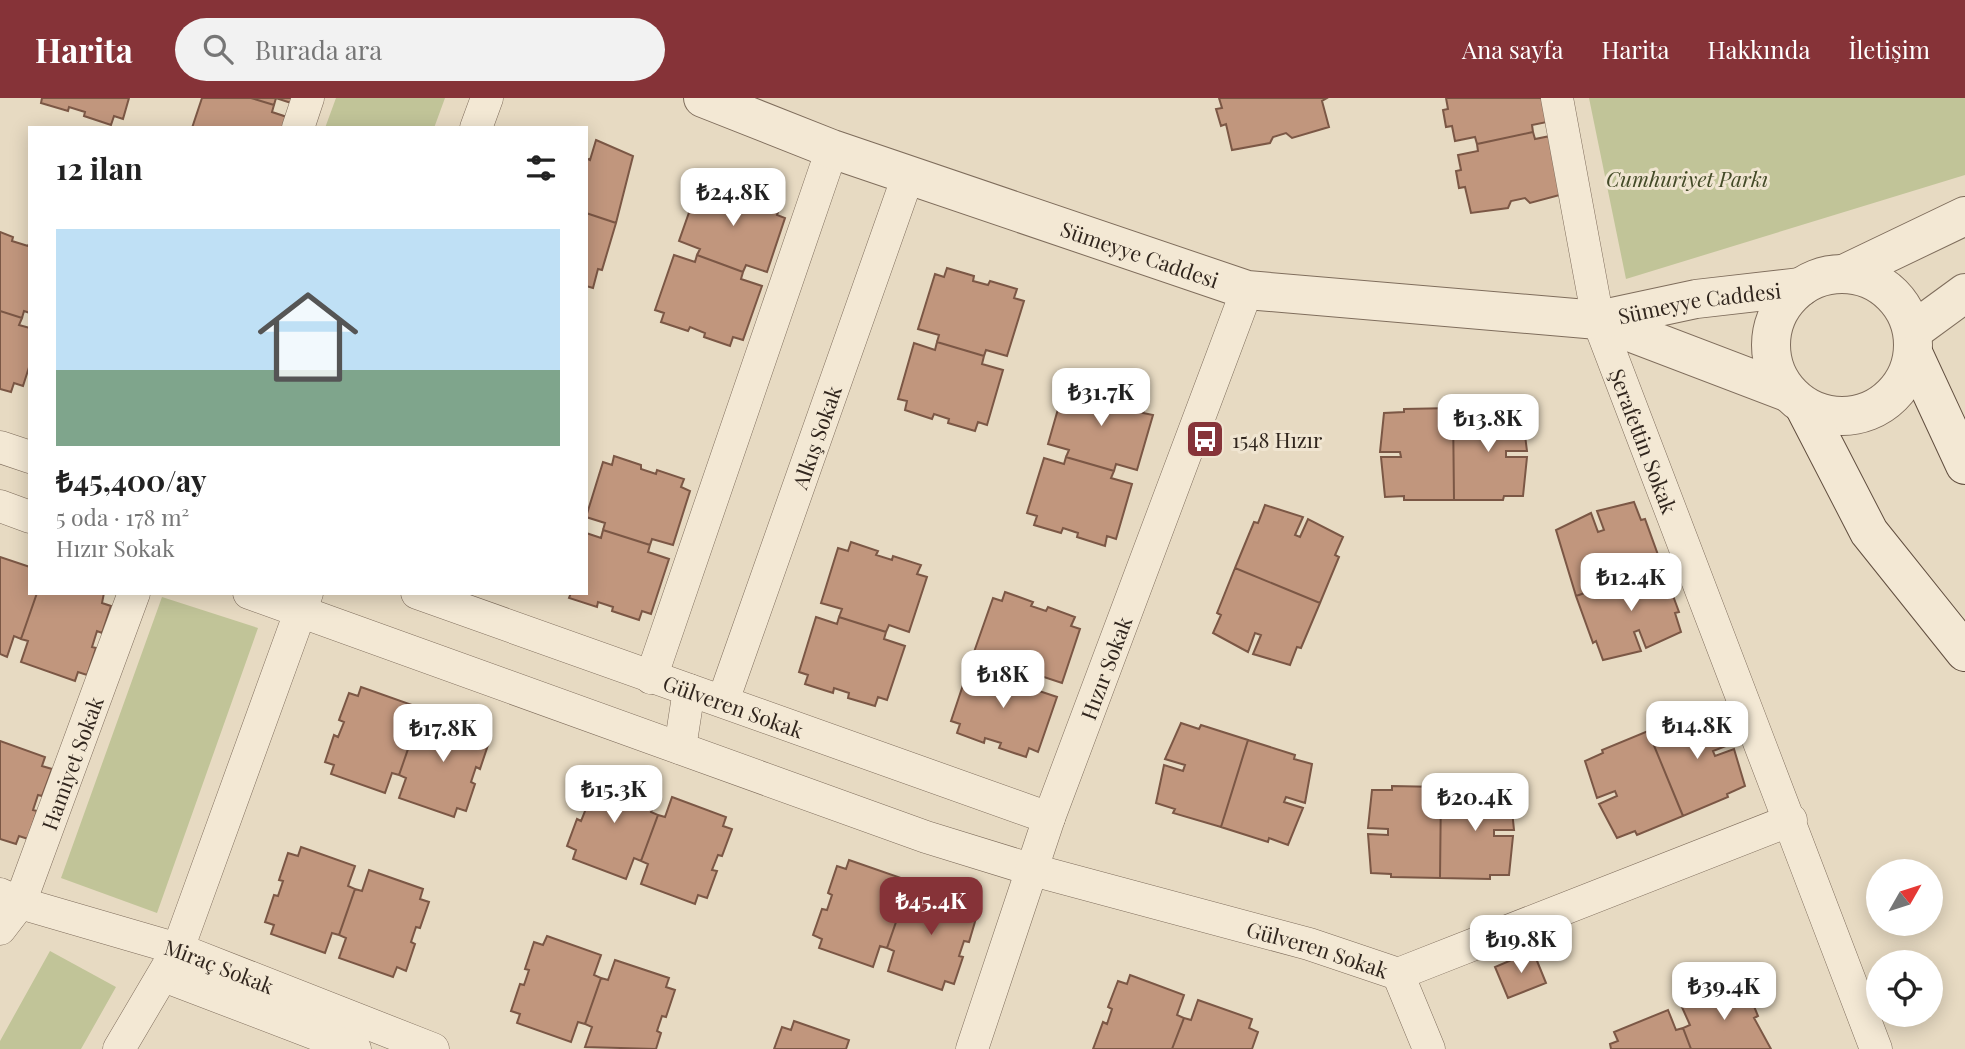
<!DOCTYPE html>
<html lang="tr">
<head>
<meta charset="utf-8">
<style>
	body { margin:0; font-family:"Playfair Display",serif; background:#f2f2f2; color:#222; height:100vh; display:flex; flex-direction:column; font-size:26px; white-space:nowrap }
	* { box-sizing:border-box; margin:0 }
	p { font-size:23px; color:#767676 }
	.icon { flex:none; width:38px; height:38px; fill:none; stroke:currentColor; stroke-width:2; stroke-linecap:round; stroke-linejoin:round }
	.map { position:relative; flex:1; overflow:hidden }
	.sheet { position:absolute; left:28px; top:28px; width:560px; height:469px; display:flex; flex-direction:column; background:#fff; border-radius:0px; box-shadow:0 4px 18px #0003 }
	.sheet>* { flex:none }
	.needle { width:46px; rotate:51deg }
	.tools { position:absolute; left:1866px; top:761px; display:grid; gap:14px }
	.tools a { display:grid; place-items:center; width:77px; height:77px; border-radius:50%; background:#fff; box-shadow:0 4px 18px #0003; font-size:35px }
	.price { position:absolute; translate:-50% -60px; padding:0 16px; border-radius:14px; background:#fff; color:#222; font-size:23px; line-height:46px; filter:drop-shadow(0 2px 4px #0008) }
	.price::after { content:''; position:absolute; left:50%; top:42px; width:21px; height:16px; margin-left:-10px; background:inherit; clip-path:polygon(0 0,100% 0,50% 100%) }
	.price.selected { background:#863338; color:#fff }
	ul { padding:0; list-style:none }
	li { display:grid; align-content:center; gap:14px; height:371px; padding:0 28px }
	li span { display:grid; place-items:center; height:217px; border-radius:0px; color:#555 }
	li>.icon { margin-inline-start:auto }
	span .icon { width:126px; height:126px; fill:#fffc; stroke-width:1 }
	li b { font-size:30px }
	h2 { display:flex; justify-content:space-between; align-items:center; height:84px; padding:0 28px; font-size:30px }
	header { display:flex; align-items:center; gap:42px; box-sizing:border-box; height:98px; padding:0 35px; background:#863338; color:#fff }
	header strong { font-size:33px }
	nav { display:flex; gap:38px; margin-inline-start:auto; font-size:24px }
	.search { width:490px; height:63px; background:#f2f2f2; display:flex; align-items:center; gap:18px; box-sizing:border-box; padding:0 24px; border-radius:38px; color:#767676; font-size:26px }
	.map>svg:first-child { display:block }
	.green { fill:#c1c498 }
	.building { fill:#c1967d; stroke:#7b5745; stroke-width:2 }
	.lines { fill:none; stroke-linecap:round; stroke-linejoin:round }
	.minor-casing { stroke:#7f6d5c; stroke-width:33 }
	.tertiary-casing { stroke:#7f6d5c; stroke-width:40 }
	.secondary-casing { stroke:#614e3f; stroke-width:40 }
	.minor { stroke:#f3e8d4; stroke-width:32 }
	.tertiary { stroke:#f3e8d4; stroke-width:38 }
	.secondary { stroke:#f3e8d4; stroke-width:38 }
	.labels { text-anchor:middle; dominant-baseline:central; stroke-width:6; stroke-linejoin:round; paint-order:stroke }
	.park-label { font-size:21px; font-style:italic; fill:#434a27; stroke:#f0e5d1 }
	.street-label { font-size:21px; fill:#31261e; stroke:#f0e5d1 }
	.poi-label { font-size:21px; fill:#31261e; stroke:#f0e5d1; text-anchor:start }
</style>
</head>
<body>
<header>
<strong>Harita</strong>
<div class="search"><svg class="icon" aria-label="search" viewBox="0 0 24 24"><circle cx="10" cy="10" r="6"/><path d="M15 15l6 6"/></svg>Burada ara</div>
<nav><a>Ana sayfa</a><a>Harita</a><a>Hakkında</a><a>İletişim</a></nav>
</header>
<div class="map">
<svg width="1965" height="951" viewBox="0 0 1965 951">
	<rect width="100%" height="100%" fill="#e7dac2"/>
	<path class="green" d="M336,0H445L434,30H325Z
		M1589,0H1965V77L1626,181Z
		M162,499L258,530L157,815L61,780Z
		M50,853L116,889L81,951H0V943Z"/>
	<path class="building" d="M42,0H129L123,21L114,18L111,27L84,18L85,14L69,9L68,13L41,5Z
		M202,0H251L274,7L272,14L293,21L290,30H192Z
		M251,0H299L297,7L276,0L274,7Z
		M1219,0H1327L1322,3L1329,29L1292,40L1286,35L1273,39L1270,45L1232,52L1226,26L1221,28L1216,11L1222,10Z
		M1446,0H1553L1552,23L1532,27L1533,34L1477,46L1475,39L1455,43L1452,28L1446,29L1443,12L1448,11Z
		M1533,34L1535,41L1555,37L1567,95L1530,105L1525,100L1511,103L1508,110L1471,115L1465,89L1459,90L1456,73L1461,72L1458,57L1478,53L1477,46Z
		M596,42L633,58L616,125L586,115V60L590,62Z
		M710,83L737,93L736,97L751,103L753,98L780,108L777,117L785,120L767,174L746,167L743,174L697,157L700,151L679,143L698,89L707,92Z
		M586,115L616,125L602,172L598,171L593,190L586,188Z
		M0,134L13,139L12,143L28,148L30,144V215L24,213L22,220L0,213Z
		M674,157L695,164L697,157L743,174L741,181L762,188L743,242L733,239L730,248L704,239L705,235L690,229L688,233L661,224L664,215L655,212Z
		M947,170L974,178L973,183L988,187L990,183L1017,191L1014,200L1024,203L1007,258L986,252L984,258L937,244L939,237L918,231L935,176L944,179Z
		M0,213L22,220L19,227L30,230V266L23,288L14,285L11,294L0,291Z
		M937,244L984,258L982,266L1003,272L987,327L978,324L975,333L948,325L949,321L934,316L932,321L905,312L907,303L898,301L914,245L935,252Z
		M1076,284L1103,292L1102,296L1118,301L1119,297L1146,305L1143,315L1153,317L1137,372L1116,366L1114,373L1066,359L1069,352L1048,346L1064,290L1073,293Z
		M1453,310L1454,402H1404V398L1385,399L1381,359H1401L1400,354H1380L1384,315L1404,314V311Z
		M1453,310L1502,311L1503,314H1522L1527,353H1506V359H1527L1523,398H1504L1503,402H1454Z
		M614,358L641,367V371L656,376L657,372L684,381L681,389L690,393L673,447L652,441L650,447L603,432L605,425L586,419L603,364L612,367Z
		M1066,359L1114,373L1111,380L1132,386L1116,441L1107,438L1105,448L1077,439L1078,435L1063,430L1061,435L1034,427L1037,418L1027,415L1044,360L1064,366Z
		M1634,404L1641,422L1645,421L1662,468L1576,498L1556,432L1591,415L1598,434L1604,432L1597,413Z
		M1265,407L1303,419L1295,437L1300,439L1308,421L1343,439L1335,457L1339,459L1320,505L1235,470L1254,424L1258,425Z
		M603,432L650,447L648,454L669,461L651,516L642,513L639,522L612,513L613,509L598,504L597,509L569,500L571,495H586V435L601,440Z
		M851,444L878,453L876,457L892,462L893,458L921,467L917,476L927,479L909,534L889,527L886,534L839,519L842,511L821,505L838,450L848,453Z
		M0,459L30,469V495H37L21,541L14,538L7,559L0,556Z
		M1662,468L1679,514L1675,515L1681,534L1646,550L1639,532L1634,534L1641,553L1603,562L1596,543L1593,545L1576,498Z
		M1235,470L1320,505L1301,550L1297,549L1290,567L1253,556L1261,537L1255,535L1248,554L1213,535L1221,517L1217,515Z
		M1005,494L1033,504L1031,508L1046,513L1048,509L1075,519L1071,528L1080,531L1062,585L1041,578L1039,585L993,568L995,561L974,554L993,500L1002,503Z
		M37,495H104L102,505L111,508L102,535L97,533L92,549L96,550L87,577L78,574L75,583L21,564L28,543L21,541Z
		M816,519L837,526L839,519L886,534L884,541L905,548L887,602L878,599L875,608L848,600L849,595L834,590L833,595L805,586L808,577L799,574Z
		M993,568L1039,585L1036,592L1057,599L1038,654L1029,650L1026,659L999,650L1001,645L985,640L984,645L957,635L960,626L951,623L969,569L990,576Z
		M361,589L415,608L408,628L415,631L399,677L392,675L385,695L331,676L334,667L325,664L334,637L338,639L344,624L339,622L349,595L358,598Z
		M1713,611L1731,646L1713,653L1715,658L1734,651L1745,688L1727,696L1728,699L1683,718L1648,633L1694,615L1695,618Z
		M429,613L483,631L480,640L489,644L480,671L476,669L471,684L475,686L466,713L457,710L454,719L399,700L406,680L399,677L415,631L422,633Z
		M1181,625L1199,631L1201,627L1248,642L1221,729L1173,715L1175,711L1156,705L1164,667L1183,673L1185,667L1165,661Z
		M1648,633L1683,718L1637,737L1635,733L1617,740L1599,706L1617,698L1615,693L1597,700L1585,663L1603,655L1602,652Z
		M1248,642L1295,657L1294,661L1312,666L1305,705L1286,699L1284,704L1303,710L1288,747L1269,740L1268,744L1221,729Z
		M0,643L45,659L42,668L52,671L42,698L38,697L33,712L37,713L28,741L19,738L16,746L0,741Z
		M604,674L659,694L651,714L658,717L641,763L634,760L626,781L573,761L576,752L567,748L577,721L581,723L587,708L582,706L592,680L601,683Z
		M1392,688L1441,689L1440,780L1391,779V776L1371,775L1368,736L1388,737V731L1368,730L1372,692H1392Z
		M1441,689H1491L1490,693H1510L1514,732H1494V738H1513L1509,777H1490V781L1440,780Z
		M672,699L726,719L723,728L732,731L722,758L718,757L712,772L717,773L707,800L698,797L695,806L641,786L648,766L641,763L658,717L665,719Z
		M301,749L355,768L348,788L355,791L339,837L332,835L325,855L271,836L274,827L265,824L274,797L278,798L283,783L279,782L288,755L298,758Z
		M849,762L904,781L896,802L903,804L887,850L880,848L873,869L819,850L822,841L813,837L822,811L827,812L832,797L828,795L837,768L846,771Z
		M369,772L423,791L420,801L429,804L420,830L416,829L411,844L415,846L406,873L397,869L393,879L339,860L346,840L339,837L355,791L362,793Z
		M917,786L971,805L968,814L977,817L969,844L964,843L959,858L963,859L954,886L945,883L942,892L888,873L894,853L887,850L903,804L910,806Z
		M547,838L601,857L594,877L601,880L585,926L578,924L571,944L517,925L520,916L511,913L520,886L524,887L529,872L525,871L534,844L543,847Z
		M1533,853L1546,885L1508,900L1495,869Z
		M615,862L669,880L666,889L675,892L666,919L662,918L657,933L661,935L656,951L585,949L592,929L585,926L601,880L608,882Z
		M1130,877L1184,897L1177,917L1184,920L1172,951H1093L1103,924L1107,926L1112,911L1108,909L1118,883L1127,886Z
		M1735,886L1738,895L1747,891L1758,918L1754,920L1771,951H1691L1683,930L1690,927L1681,907Z
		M1198,902L1252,921L1249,930L1258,934L1252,951H1172L1184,920L1191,922Z
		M1668,912L1676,932L1683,930L1691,951H1611L1610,946L1618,943L1614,934Z
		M794,923L849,942L846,951H774L782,929L791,932Z"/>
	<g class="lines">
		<defs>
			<g id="minor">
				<path id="s1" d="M1557,0L1598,222L1876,951"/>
				<path d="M298,30L308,0"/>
				<path d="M476,30L487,0"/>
				<path d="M0,349L30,359"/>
				<path d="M0,408L30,419"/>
				<path id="s2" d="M249,495L926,739L1033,772L1309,846L1398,876L1791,722"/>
				<path id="s3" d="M417,495L1049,720"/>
				<path d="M651,580L832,51"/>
				<path id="s4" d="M723,603L909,75"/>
				<path d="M680,650L689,592"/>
				<path id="s5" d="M0,796L20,805L178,851L433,951"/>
				<path id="s6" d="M0,831L20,805L134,495"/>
				<path d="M1398,876L1429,951"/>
				<path d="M164,878L355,951"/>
				<path d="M119,951L178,851L307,495"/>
				<path id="s7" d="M972,951L1049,720L1247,192"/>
			</g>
			<g id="tertiary">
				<path id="s8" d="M703,0L832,51L1247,192L1598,222L1787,294"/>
				<path d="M1846,175L1965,118"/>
				<circle cx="1842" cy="247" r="71"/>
				<path id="s9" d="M1598,222L1696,201L1801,189"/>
				<path d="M1913,233L1965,195"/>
			</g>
			<path id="secondary" d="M1914,257L1965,367
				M1805,310L1869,434L1965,554"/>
		</defs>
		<use href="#minor" class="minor-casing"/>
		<use href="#tertiary" class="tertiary-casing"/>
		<use href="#secondary" class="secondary-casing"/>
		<use href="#minor" class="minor"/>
		<use href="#tertiary" class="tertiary"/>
		<use href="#secondary" class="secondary"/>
	</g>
	<defs>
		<symbol id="bus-square" viewBox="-11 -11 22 22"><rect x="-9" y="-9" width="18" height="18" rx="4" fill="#863338" stroke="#f0e5d1"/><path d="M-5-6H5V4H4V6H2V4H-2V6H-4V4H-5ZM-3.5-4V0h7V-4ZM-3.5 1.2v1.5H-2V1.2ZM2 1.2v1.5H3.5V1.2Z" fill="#fff"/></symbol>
	</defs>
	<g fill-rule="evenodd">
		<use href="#bus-square" x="1183" y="319" width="44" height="44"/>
	</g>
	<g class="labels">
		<g class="park-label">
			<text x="1687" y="80">Cumhuriyet Parkı</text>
		</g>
		<g class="street-label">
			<text stroke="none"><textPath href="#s8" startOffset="464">Sümeyye Caddesi</textPath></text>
			<text stroke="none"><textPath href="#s9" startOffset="103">Sümeyye Caddesi</textPath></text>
			<text stroke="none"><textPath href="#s4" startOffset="280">Alkış Sokak</textPath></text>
			<text stroke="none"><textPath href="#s1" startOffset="355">Şerafettin Sokak</textPath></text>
			<text stroke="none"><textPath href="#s7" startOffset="404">Hızır Sokak</textPath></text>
			<text stroke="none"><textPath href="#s3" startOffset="336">Gülveren Sokak</textPath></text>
			<text stroke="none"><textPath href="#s6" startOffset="182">Hamiyet Sokak</textPath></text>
			<text stroke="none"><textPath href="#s2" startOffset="1127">Gülveren Sokak</textPath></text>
			<text stroke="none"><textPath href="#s5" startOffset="231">Miraç Sokak</textPath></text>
		</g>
		<g class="poi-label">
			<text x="1232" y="341">1548 Hızır</text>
		</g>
	</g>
</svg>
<div class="tools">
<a><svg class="needle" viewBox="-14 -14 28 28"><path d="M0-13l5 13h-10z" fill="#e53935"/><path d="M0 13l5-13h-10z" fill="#767676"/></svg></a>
<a><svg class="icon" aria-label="locate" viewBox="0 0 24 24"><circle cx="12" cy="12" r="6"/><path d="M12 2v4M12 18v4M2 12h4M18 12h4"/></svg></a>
</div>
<b class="price" style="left:733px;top:130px">₺24.8K</b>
<b class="price" style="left:1101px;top:330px">₺31.7K</b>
<b class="price" style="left:1488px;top:356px">₺13.8K</b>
<b class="price" style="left:1631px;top:515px">₺12.4K</b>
<b class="price" style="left:1003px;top:612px">₺18K</b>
<b class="price" style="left:1697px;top:663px">₺14.8K</b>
<b class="price" style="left:443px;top:666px">₺17.8K</b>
<b class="price" style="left:614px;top:727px">₺15.3K</b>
<b class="price" style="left:1475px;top:735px">₺20.4K</b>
<b class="price selected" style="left:931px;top:839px">₺45.4K</b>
<b class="price" style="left:1521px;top:877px">₺19.8K</b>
<b class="price" style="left:1724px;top:924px">₺39.4K</b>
<section class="sheet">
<h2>12 ilan<svg class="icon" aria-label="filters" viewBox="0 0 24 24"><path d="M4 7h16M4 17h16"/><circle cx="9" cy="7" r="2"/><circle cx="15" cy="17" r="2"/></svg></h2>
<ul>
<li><span style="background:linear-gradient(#bfe0f5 65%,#7fa58c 0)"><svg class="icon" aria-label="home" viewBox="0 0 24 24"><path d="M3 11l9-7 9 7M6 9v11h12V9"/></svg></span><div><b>₺45,400/ay</b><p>5 oda · 178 m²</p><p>Hızır Sokak</p></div></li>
</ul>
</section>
</div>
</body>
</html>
